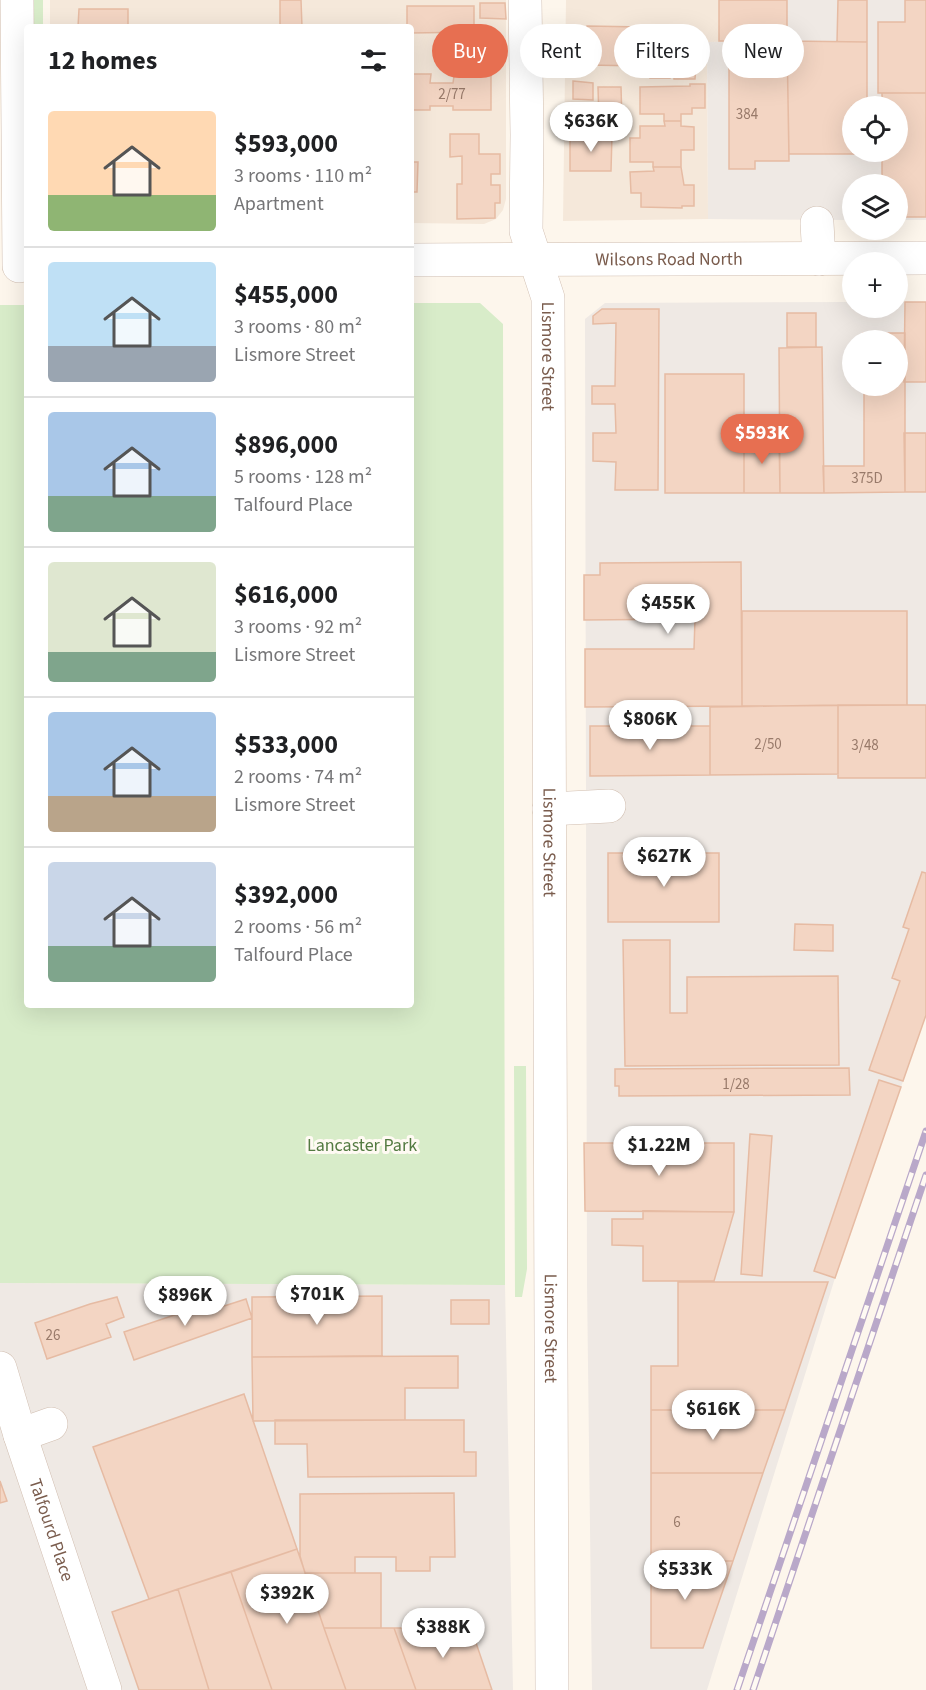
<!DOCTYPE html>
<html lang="en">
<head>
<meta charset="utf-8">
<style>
	body { margin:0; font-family:"Source Sans 3",sans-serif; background:#f2f2f2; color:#202124; height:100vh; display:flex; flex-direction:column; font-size:22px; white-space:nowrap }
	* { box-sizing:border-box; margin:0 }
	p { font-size:20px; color:#757577 }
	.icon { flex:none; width:33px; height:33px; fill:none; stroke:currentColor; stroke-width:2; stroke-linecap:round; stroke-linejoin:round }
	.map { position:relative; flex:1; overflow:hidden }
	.sheet { position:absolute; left:24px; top:24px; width:390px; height:984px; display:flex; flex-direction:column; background:#fff; border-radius:6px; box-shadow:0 6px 24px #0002 }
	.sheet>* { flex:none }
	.banner { position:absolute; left:432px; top:24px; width:404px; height:54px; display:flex; gap:12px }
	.tools { position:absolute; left:842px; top:96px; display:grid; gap:12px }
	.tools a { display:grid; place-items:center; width:66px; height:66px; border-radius:50%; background:#fff; box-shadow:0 6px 24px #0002; font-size:30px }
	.price { position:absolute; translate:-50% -51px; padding:0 14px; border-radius:21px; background:#fff; color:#222; font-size:20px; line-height:39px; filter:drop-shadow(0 2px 3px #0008) }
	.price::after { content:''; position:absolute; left:50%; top:36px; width:18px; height:14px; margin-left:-9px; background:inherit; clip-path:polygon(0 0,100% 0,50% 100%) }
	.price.active { background:#e76f51; color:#fff }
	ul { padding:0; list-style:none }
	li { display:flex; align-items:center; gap:18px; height:150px; padding:0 24px }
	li+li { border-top:2px solid #e0e0e0 }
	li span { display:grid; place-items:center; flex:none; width:168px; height:120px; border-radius:6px; color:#555 }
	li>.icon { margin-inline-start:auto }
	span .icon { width:72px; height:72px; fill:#fffc; stroke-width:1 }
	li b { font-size:26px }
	h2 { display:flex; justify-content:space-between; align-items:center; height:72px; padding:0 24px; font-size:26px }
	.tag { padding:0 21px; border-radius:27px; background:#fff; box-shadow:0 6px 24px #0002; font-size:21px; line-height:54px }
	.tag.active { background:#e76f51; color:#fff }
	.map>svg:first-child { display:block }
	.residential { fill:#f5e8da }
	.industrial { fill:#efe9e4; fill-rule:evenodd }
	.green { fill:#d8ecc9 }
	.building { fill:#f3d5c3; stroke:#e6bba3; stroke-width:1.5 }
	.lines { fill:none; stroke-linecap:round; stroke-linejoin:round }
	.minor-casing { stroke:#d1beb0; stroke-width:34 }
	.minor { stroke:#fff; stroke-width:33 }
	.rail-casing { stroke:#b9a8c9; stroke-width:7 }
	.rail { stroke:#fffaf3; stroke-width:4.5; stroke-dasharray:14; stroke-linecap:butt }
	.labels { text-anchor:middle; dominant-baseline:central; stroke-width:6; stroke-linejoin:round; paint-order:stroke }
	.number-label { font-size:15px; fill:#987a6a }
	.street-label { font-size:18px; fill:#7a5c4d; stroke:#fffaf3 }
	.park-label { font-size:18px; fill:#537a41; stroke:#fffaf3 }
</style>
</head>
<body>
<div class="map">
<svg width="926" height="1690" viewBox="0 0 926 1690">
	<rect width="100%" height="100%" fill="#fdf6ec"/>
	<path class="residential" d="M50,0H506V199L503,210L496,219L484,224L411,223V27H50Z
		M566,0H787V41L707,42L708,219L563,221Z"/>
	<path class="industrial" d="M787,0H926V220H897V184H852V220L708,219L707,42L787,41ZM852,106H897V152H852Z
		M852,302V308H897V302H926V1015L835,1278L707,1690H592L587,1283L585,319L605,303ZM852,340H897V386H852Z
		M0,1283L505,1285L513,1690H0Z"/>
	<path class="green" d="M34,0H43V27H34Z
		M411,303H480L503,324L505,1285L0,1283V305H27V1005H411Z
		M514,1066H526L527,1269L522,1297H515Z"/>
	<path class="building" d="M280,0H301L302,27H280Z
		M719,0H787V41H719Z
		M838,0H867V42H837Z
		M905,0H926V93H878V22H905Z
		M480,3H505L506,19L480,18Z
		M407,6H474V32L411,33V27H407Z
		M79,9H128V27H78Z
		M587,26L642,27V66L587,65Z
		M642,27L673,28V42H645Z
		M787,41L789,161H755V169H729V42Z
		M787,41L867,42V106H852V152H867V154H789Z
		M674,64H696L695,79H674Z
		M650,65L670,66V78H650Z
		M411,74H431L430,83H453L454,76H491V110H453V106H430V110H411Z
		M573,81L593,83V100L573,99Z
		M690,84H705V108H692V114H681V121H664V114H640V87L690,86Z
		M598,87H621L622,121L599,122Z
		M882,93H926V217H897V184H882V152H897V106H882Z
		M664,121H681V126L694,127V150H681V167H653V162H630V138H640V126H665Z
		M450,134H479V154H500V174H491V185H500V203H495V218L457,219V184H462V156L450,157Z
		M570,135H612L611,171H570Z
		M411,162H418L417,192H411Z
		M653,167H681L684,185H694V206H682V208L641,207V193H631L630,172L654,171Z
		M905,302H926V382H904Z
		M602,309H659L658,490H615L616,462L593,461V433H616L615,404H592V386H615L616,323L593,324V316Z
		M787,313H816V347H787Z
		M863,333H905V492L824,493L823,466H864V386H897V340H863Z
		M822,347L824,493H780L779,348Z
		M665,374H744V493H665Z
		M904,433H926V492H905Z
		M744,436H779L780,493H744Z
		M741,562L742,706L585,707V649H694L695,619L584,620V575H600V563Z
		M742,611H907V705L742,706Z
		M838,705V774L710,775V707Z
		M838,705H926V778H838Z
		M590,726H710V775L590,776Z
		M608,853H719V922H608Z
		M922,872L926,873V1015L903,1081L869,1070L900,981L892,978L909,929L903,927Z
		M795,924L833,925V951L794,950Z
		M623,940H670V1013H687V977L838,976L839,1065L625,1066Z
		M849,1068L850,1095L619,1096V1086H615V1069Z
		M879,1080L901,1087L835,1278L814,1271Z
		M750,1134L772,1136L762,1276L741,1274Z
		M584,1143H734V1212L585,1211Z
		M643,1211L734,1212L714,1281H643V1246L612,1245V1219H643Z
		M678,1282H828L785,1410H651V1366H678Z
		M382,1296V1356L252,1357V1297Z
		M117,1297L124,1317L106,1324L111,1337L47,1359L35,1323L90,1304Z
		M246,1299L252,1318L134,1360L124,1332L219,1300L221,1307Z
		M451,1300H489V1324H451Z
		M458,1356V1388H405V1420L253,1421L252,1357Z
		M244,1394L297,1549L149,1599L93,1447Z
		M651,1410H785L763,1473H651Z
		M275,1420H464V1452H476V1476L308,1477L307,1444H275Z
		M651,1473H763L733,1561H651Z
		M0,1481L7,1501L0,1503Z
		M454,1493L455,1557H430V1571H396V1557H355V1573H305L300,1556V1494Z
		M297,1549L324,1628L346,1690H272L231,1572Z
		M651,1561H733L703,1648H651Z
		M231,1572L272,1690H209L178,1589Z
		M305,1573H381V1628H324Z
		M178,1589L209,1690H139L112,1612Z
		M324,1628H394L416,1690H346Z
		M394,1628H471L492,1690H416Z"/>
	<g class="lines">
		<defs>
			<g id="minor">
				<path d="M17,0L19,266"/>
				<path id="s1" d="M525,0L527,135L526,231L548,298L552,1690"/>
				<path d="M817,223L819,259"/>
				<path id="s2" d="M411,260L926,258"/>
				<path d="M549,809L609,806"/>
				<path id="s3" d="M0,1368L20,1435L105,1690"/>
				<path d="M20,1435L51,1424"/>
			</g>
		</defs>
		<use href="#minor" class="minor-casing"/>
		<use href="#minor" class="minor"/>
		<defs>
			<path id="rail" d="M737,1690L926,1131
				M753,1690L926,1175"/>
		</defs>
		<use href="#rail" class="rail-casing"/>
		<use href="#rail" class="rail"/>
	</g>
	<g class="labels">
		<g class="number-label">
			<text x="452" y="94">2/77</text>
			<text x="747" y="114">384</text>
			<text x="867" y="478">375D</text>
			<text x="768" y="744">2/50</text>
			<text x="865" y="745">3/48</text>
			<text x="736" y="1084">1/28</text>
			<text x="53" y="1335">26</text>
			<text x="677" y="1522">6</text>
		</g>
		<g class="street-label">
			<text stroke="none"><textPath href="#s2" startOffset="258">Wilsons Road North</textPath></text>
			<text stroke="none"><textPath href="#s1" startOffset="360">Lismore Street</textPath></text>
			<text stroke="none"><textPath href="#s1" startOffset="846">Lismore Street</textPath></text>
			<text stroke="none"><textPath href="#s1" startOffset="1332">Lismore Street</textPath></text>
			<text stroke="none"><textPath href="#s3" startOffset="170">Talfourd Place</textPath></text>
		</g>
		<g class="park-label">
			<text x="362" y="1145">Lancaster Park</text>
		</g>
	</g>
</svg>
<div class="tools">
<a><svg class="icon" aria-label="locate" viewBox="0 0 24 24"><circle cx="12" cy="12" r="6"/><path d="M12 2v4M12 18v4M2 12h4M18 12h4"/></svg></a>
<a><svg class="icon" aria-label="layers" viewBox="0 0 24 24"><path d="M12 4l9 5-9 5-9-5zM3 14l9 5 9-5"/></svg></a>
<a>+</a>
<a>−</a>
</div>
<b class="price" style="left:591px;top:153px">$636K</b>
<b class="price active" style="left:762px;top:465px">$593K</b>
<b class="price" style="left:668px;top:635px">$455K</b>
<b class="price" style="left:650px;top:751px">$806K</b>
<b class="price" style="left:664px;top:888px">$627K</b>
<b class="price" style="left:659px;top:1177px">$1.22M</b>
<b class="price" style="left:317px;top:1326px">$701K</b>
<b class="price" style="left:185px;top:1327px">$896K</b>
<b class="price" style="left:713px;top:1441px">$616K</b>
<b class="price" style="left:685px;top:1601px">$533K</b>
<b class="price" style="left:287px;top:1625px">$392K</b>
<b class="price" style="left:443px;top:1659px">$388K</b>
<div class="banner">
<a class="tag active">Buy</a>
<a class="tag">Rent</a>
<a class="tag">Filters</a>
<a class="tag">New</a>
</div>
<section class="sheet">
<h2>12 homes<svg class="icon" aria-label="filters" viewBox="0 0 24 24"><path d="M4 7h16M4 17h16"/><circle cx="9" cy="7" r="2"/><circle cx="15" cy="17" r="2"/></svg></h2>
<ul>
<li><span style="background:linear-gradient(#ffd9b3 70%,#8fb573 0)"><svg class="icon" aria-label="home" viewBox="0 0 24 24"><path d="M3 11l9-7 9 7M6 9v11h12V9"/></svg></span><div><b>$593,000</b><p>3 rooms · 110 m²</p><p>Apartment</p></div></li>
<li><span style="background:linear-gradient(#bfe0f5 70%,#9aa5b1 0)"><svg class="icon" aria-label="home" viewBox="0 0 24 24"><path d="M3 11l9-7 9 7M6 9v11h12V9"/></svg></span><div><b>$455,000</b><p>3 rooms · 80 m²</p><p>Lismore Street</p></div></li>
<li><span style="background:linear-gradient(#a9c7e8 70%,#7fa58c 0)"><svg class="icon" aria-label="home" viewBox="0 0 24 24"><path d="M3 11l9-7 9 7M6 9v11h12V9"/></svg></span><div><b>$896,000</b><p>5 rooms · 128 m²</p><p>Talfourd Place</p></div></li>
<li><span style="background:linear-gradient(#dfe7d0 75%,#7fa58c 0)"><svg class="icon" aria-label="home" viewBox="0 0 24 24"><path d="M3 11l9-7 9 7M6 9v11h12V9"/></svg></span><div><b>$616,000</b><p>3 rooms · 92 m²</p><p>Lismore Street</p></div></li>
<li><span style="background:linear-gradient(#a9c7e8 70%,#b9a48a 0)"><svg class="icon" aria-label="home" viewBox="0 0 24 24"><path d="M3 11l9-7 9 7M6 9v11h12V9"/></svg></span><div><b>$533,000</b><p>2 rooms · 74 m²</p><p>Lismore Street</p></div></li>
<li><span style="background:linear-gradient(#c9d6e8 70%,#7fa58c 0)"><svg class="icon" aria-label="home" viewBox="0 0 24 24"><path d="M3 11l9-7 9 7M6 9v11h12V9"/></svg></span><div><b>$392,000</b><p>2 rooms · 56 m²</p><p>Talfourd Place</p></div></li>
</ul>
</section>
</div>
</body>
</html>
